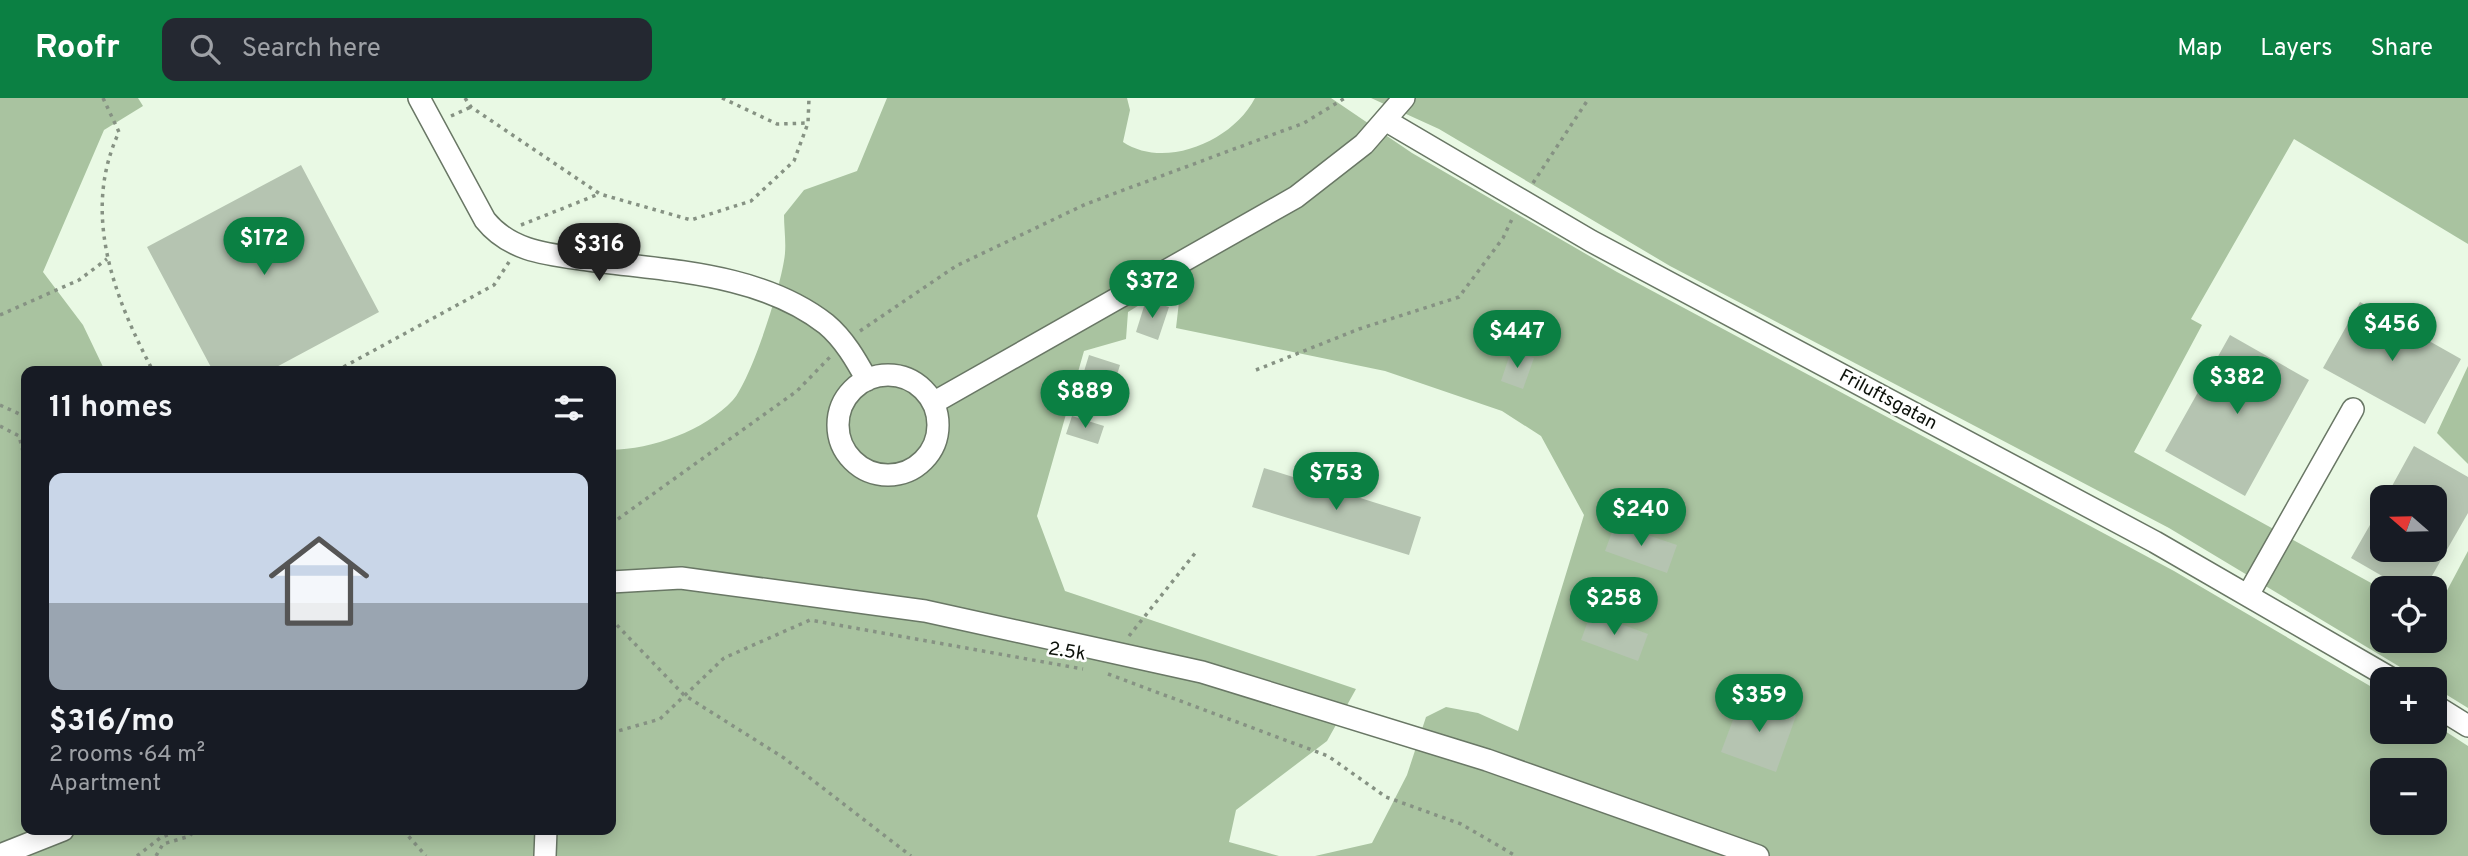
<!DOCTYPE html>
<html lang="en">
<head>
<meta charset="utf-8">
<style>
	body { margin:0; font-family:Overpass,sans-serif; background:#242831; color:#f1f3f6; height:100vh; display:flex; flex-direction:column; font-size:26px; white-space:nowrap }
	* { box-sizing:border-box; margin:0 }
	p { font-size:23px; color:#9ea1a6 }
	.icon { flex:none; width:38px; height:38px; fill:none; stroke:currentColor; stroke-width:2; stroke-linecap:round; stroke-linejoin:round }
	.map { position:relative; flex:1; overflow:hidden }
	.drawer { position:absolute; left:21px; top:268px; width:595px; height:469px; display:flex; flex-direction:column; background:#171b24; border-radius:14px; box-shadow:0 4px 18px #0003 }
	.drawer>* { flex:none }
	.needle { width:46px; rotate:290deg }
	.tools { position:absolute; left:2370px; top:387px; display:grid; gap:14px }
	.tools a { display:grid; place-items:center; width:77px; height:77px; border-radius:14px; background:#171b24; box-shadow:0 4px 18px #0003; font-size:35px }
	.price { position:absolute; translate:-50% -60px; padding:0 16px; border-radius:24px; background:#0b8043; color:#fff; font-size:23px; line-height:46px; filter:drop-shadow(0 2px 4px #0008) }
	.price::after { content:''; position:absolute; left:50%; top:42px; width:21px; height:16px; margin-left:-10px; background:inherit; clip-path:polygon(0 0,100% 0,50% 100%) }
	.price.current { background:#222; color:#fff }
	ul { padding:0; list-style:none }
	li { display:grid; align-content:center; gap:14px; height:371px; padding:0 28px }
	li+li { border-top:2px solid #363941 }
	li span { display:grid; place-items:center; height:217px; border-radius:14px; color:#555 }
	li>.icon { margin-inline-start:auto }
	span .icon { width:126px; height:126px; fill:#fffc; stroke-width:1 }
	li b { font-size:30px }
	h2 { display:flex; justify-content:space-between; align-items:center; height:84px; padding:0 28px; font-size:30px }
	header { display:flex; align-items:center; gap:42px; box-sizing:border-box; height:98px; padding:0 35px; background:#0b8043; color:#fff }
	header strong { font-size:33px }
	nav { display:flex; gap:38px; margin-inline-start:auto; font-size:24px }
	.search { width:490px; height:63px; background:#242831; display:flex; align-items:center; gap:18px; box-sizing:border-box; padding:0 24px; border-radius:14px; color:#9ea1a6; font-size:26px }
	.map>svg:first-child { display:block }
	.forest { fill:#a9c3a0; fill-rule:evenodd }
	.building { fill:#b5c4b1 }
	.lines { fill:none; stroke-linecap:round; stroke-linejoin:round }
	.minor-casing { stroke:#697765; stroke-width:24 }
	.path { stroke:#869283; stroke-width:3.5; stroke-dasharray:3.5 5; stroke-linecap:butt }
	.minor { stroke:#fff; stroke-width:21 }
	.labels { text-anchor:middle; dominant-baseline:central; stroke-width:5; stroke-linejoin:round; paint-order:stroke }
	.street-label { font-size:19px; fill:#0b1009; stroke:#fff }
</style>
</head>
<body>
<header>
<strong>Roofr</strong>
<div class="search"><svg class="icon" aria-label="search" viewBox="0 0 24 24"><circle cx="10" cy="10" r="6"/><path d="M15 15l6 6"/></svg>Search here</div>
<nav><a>Map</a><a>Layers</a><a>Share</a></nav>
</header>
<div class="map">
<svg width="2468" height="758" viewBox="0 0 2468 758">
	<rect width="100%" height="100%" fill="#e9f9e4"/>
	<path class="forest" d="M0,0H138L143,8L104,32L43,174L83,227L105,273H26V732H611V352C652,351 704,333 733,302C751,282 783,183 785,155C786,143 784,129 784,117L804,92L857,73L887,0H1127L1130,12L1123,44C1165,72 1233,43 1255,0H1331L1412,55L1617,174L2174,473L2382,595V634H2434V626L2468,648V758H1315L1372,745L1407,677L1426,619L1446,609L1478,615L1518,633L1584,417L1541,338L1502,313L1385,273L1176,230L1180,195L1154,198L1128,214L1126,241L1084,253L1037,418L1065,493L1356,591L1327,643L1236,712L1229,744L1279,758H0ZM2382,672H2434V724H2382Z
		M1371,0H2468V146L2294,41L2191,221L2202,227L2134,354L2382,491V542H2434V517L2468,453V610L2434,589V581H2420L2169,430L1670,168L1439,31Z
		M2468,268V366L2437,335Z"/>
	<path class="building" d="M301,67L379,214L269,273H213L147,149Z
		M1146,202L1169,209L1158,242L1136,234Z
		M2360,204L2461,261L2425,326L2323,270Z
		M2230,237L2309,282L2245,398L2165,353Z
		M1511,253L1534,260L1523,291L1501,283Z
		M1089,257L1120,267L1113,290L1082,280Z
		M1072,318L1104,328L1098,346L1066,336Z
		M2414,348L2468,379V415L2425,490H2403L2351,460L2382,406V452H2434V399H2386Z
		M1264,370L1421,419L1409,457L1252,409Z
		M1615,426L1677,447L1667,475L1605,453Z
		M1591,515L1648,536L1638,563L1581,542Z
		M1742,598L1796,618L1776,674L1721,654Z"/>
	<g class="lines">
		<defs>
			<path id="minor" d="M419,0L485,122C509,152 544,156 581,161C662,173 758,173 826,226C844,241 856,262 867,282
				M1385,22L1591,143L2155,444L2392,581
				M838 327a50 50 0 1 1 100 0a50 50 0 1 1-100 0Z
				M933,305L1296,99L1364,46L1404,0
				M611,484L681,480L925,513L1202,574L1487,662L1758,758
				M2248,497L2353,311
				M2434,607L2468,628
				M0,757L63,732
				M545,758L546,732"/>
		</defs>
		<use href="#minor" class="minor-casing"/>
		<path class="path" d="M103,0L119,34C81,115 114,199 153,273
			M465,0L471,9L600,96L691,122L751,103L794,63L808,25L809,0
			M722,0L777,26L808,25
			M451,18L471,9
			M1533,85L1589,0
			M521,127L599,96
			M0,217L79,182L107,161
			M860,233L956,168L1086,106L1304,25L1345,0
			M1256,272L1359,231L1459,199L1503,140L1513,119
			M336,273L494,187L509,164
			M0,307L26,319
			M0,328L19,338L26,365
			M611,426L797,293L830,259
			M611,521L684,597L784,660L911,758
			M1129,538L1196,454
			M1108,576L1328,658L1386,699L1461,726L1516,758
			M611,635L660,621L724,560L810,522L1083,571
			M403,732L426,758
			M137,758L160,740L180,732
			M156,758L163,746L190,738L194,732"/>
		<use href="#minor" class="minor"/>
	</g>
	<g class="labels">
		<g class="street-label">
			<text transform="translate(1888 302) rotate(28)">Friluftsgatan</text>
			<text transform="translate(1067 554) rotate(9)">2.5k</text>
		</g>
	</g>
</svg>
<div class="tools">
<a><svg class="needle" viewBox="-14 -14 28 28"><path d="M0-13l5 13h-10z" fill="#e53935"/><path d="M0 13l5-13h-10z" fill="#9ea1a6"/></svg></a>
<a><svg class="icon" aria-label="locate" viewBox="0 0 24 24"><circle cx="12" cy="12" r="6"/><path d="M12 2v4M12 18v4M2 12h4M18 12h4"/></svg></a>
<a>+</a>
<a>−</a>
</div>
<b class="price" style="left:264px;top:179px">$172</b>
<b class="price current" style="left:599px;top:185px">$316</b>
<b class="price" style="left:1152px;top:222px">$372</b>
<b class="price" style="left:2392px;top:265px">$456</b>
<b class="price" style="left:1517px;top:272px">$447</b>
<b class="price" style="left:2237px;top:318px">$382</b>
<b class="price" style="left:1085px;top:332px">$889</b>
<b class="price" style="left:1336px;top:414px">$753</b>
<b class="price" style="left:1641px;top:450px">$240</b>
<b class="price" style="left:1614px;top:539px">$258</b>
<b class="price" style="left:1759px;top:636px">$359</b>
<section class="drawer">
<h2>11 homes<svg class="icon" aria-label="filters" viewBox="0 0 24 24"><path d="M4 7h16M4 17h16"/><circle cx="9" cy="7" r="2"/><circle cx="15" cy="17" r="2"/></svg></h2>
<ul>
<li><span style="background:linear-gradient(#c9d6e8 60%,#9aa5b1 0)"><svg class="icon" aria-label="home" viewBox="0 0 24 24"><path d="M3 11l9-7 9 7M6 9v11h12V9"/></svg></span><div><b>$316/mo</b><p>2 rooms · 64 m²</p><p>Apartment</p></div></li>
</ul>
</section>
</div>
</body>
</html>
